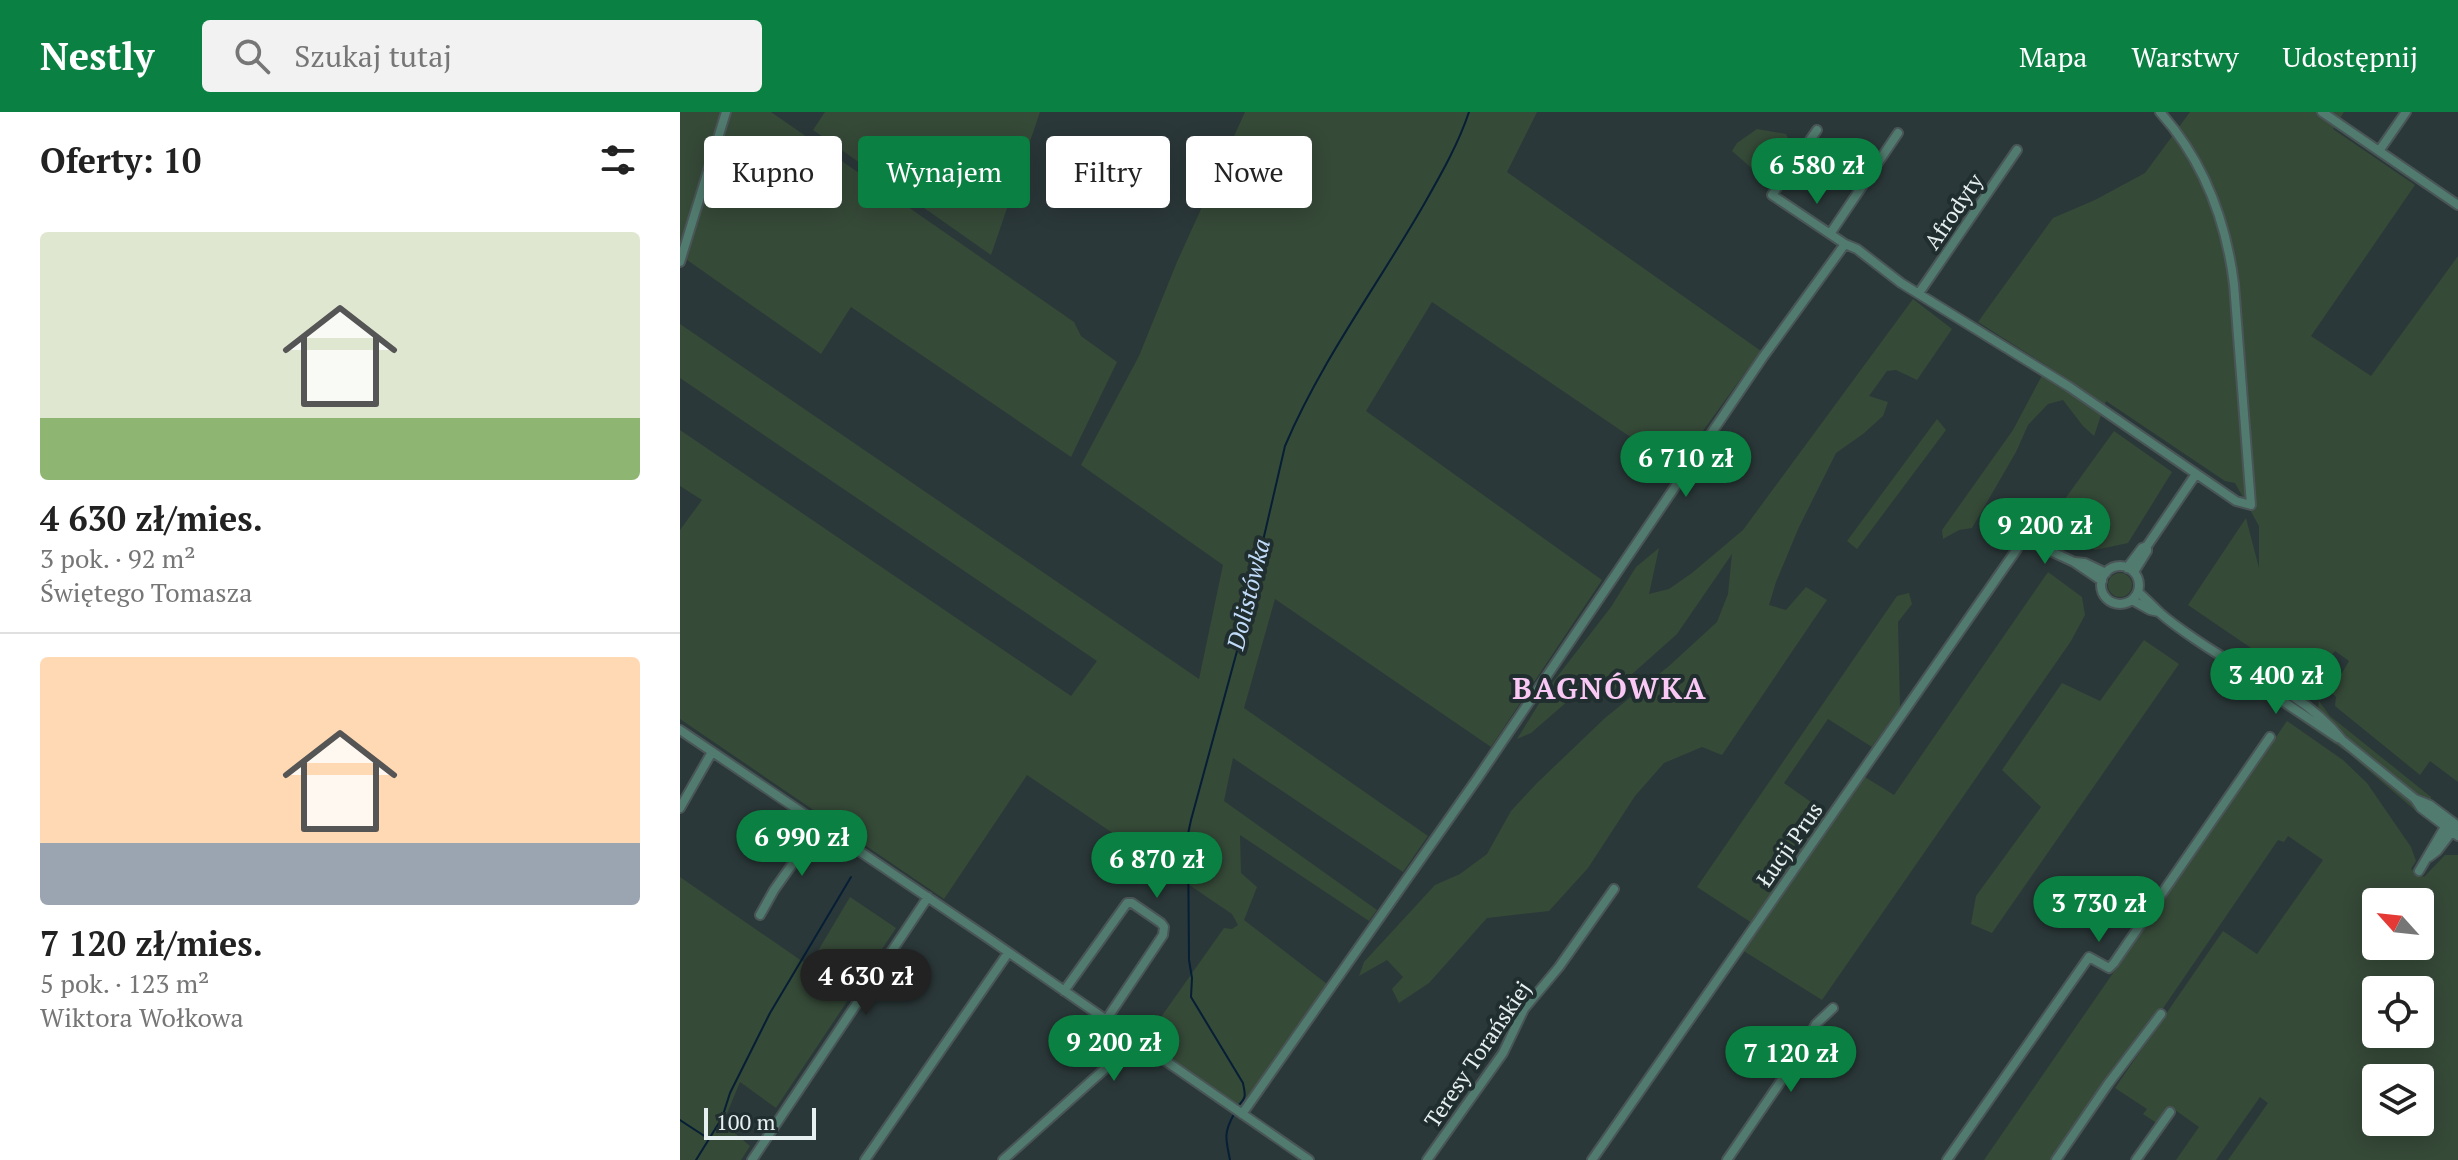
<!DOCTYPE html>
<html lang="pl">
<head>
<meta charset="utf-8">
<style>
	body { margin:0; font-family:"PT Serif",serif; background:#f2f2f2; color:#222; height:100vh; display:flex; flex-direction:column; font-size:30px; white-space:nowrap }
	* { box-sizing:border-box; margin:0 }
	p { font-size:26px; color:#767676 }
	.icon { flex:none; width:44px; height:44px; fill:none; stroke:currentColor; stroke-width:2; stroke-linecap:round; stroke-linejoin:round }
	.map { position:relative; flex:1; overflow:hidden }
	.sheet { display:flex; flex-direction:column; background:#fff; width:680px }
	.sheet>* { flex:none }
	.hud { position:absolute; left:24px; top:24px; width:760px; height:72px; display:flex; gap:16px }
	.needle { width:52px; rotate:297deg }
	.tools { position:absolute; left:1682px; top:776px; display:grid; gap:16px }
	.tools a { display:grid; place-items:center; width:72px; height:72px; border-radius:8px; background:#fff; box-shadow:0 4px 20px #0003; font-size:40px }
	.scale { position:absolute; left:24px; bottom:20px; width:112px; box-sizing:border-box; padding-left:8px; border:4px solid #e7f0f0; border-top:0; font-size:22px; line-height:28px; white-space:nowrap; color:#e7f0f0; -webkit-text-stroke:6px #212e2f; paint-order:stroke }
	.price { position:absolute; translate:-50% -68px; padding:0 18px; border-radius:28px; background:#0b8043; color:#fff; font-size:26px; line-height:52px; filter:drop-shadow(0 2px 4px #0008) }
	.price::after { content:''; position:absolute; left:50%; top:48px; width:24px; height:18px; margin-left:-12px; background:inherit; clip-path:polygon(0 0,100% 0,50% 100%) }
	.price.selected { background:#222; color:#fff }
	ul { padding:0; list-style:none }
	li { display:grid; align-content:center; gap:16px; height:424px; padding:0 40px }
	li+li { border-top:2px solid #e0e0e0 }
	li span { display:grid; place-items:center; height:248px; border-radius:8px; color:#555 }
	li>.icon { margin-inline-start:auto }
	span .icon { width:144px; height:144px; fill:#fffc; stroke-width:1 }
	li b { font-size:34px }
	h2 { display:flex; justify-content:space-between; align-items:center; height:96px; padding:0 40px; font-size:34px }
	.pill { padding:0 28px; border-radius:8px; background:#fff; box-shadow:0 4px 20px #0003; font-size:28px; line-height:72px }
	.pill.selected { background:#0b8043; color:#fff }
	header { display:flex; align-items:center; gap:48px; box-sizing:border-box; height:112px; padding:0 40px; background:#0b8043; color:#fff }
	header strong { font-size:38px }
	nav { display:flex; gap:44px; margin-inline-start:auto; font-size:28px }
	.search { width:560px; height:72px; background:#f2f2f2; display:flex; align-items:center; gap:20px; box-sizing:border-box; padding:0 28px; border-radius:8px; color:#767676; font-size:30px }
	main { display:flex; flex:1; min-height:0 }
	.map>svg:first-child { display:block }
	.green { fill:#364a38; fill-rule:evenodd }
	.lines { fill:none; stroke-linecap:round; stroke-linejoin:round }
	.stream { stroke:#061e36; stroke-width:2 }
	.minor-casing { stroke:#495556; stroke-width:12 }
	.minor { stroke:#517b6e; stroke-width:8 }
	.labels { text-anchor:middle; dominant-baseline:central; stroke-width:8; stroke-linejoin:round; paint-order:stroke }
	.street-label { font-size:22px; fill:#e7f0f0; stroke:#212e2f }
	.water-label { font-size:24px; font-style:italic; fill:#c1dcfa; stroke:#212e2f }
	.district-label { font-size:30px; font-weight:bold; letter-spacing:2px; fill:#fac8f4; stroke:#212e2f }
</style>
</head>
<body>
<header>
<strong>Nestly</strong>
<div class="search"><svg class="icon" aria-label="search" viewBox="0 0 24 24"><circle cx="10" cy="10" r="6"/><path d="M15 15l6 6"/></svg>Szukaj tutaj</div>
<nav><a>Mapa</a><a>Warstwy</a><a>Udostępnij</a></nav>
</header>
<main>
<section class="sheet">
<h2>Oferty: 10<svg class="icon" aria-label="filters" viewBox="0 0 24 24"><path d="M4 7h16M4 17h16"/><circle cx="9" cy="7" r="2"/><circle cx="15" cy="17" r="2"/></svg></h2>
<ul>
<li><span style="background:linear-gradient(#dfe7d0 75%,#8fb573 0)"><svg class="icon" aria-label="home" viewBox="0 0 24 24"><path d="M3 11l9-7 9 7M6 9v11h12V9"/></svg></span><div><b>4 630 zł/mies.</b><p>3 pok. · 92 m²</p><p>Świętego Tomasza</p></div></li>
<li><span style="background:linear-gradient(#ffd9b3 75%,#9aa5b1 0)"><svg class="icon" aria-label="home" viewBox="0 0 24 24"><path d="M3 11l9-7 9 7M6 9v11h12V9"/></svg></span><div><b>7 120 zł/mies.</b><p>5 pok. · 123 m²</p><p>Wiktora Wołkowa</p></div></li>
</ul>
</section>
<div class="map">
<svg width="1778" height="1048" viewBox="0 0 1778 1048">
	<rect width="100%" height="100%" fill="#2b3839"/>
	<path class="green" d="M0,0H91L394,210L401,224L437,250L391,345L171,195L141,242L0,143Z
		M145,0H360L311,143L133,18Z
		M565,0H857L827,60L1081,239L996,356L752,190L686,299L922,468L811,635L595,487L564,596L748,724L723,760L553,646L544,689L697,798L689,809L560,723L561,761L577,775L564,808L647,872L564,997L464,929L544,816L552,817L558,813L552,802L347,663L264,787L0,607V418L22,388L0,374V318L391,584L417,549L0,266V212L519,567L543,453L401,353L459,244L497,150Z
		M1510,0H1664L1653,17L1735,73L1631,224L1691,264L1778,144V670L1750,649L1740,663L1655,594L1656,585L1651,580L1669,549L1655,539L1638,559L1618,568L1508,493L1566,406L1579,456V414L1555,371L1545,369L1426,289L1414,324L1403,314L1383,288L1368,292L1348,313L1336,340L1292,416L1279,418L1263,427L1262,418L1333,318L1367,254L1298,210L1373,106L1415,88L1465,61Z
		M1077,17L1106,22L1116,42L1084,67L1052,39L1057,31Z
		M1233,187L1272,217L1237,268L1216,258L1207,259L1189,284L1208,290L1203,304L1183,322L1156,341L1119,415L1096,470L1089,493L1106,498L1126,475L1147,488L1042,643L1022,635L984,651L955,684L908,756L869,799L807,806L749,871L719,891L712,877L723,865L707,848L679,864L684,850L755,773L780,762L807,742L831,699L857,671L925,606L989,554L1037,510L1048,482L1052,442L997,522L932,580L912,568L851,621L837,627L870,574L931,495L956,455L979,436L969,482L989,477L1012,461L1063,418Z
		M1257,307L1266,318L1177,437L1167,429Z
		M1434,319L1492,360L1448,431L1415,438L1369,409Z
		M1368,460L1402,485L1405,503L1391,529L1142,888L1059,836L1075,813L1017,775L1217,484L1229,481L1232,492L1218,510L1220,595L1192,635L1148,607L1104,671L1155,707L1185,665L1214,683Z
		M1428 473a12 12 0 1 1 24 0a12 12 0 1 1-24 0Z
		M1464,528L1499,552L1312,821L1291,812L1296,784L1361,695L1322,658L1382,571L1420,589Z
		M1639,589L1650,604L1751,685L1752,692L1725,675L1674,633L1642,603L1638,595Z
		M1603,592L1670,640L1744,702L1743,705L1668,641L1598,593Z
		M1607,609L1663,648L1687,671L1731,735L1736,749L1731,757L1744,765L1765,743H1778V1048H1548L1588,991L1580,985L1536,1048H1496L1519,1015L1491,995L1478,1012L1463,1002L1467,997L1435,976L1543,819L1577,842L1643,748L1608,724L1604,730L1598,728L1473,911L1373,1048H1304ZM1696,790H1740V834H1696ZM1696,878H1740V922H1696ZM1696,966H1740V1010H1696Z
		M0,765L129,854L170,785L216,816L96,996L60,970L43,1011L70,1034L61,1048H0Z"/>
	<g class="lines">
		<path class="stream" d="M559,993C567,985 565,982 563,971L511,885L512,866L509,848L508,722L511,708L560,528L605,334C641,249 697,174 743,94C760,64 778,33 789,0
			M0,1008L29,1027
			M16,1048L42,1006L50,981L90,901L171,765
			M550,1048C546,1027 543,1022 554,1002"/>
		<defs>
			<path id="minor" d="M1642,0L1778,93
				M1137,18L1092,83L1165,132
				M1699,39L1726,0
				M1150,122L1218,21
				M0,150L46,0
				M1239,181L1337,38
				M1349,429L1394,450L1422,469
				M1395,450L1405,451L1426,461
				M1421 473a19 19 0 1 1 38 0a19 19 0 1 1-38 0Z
				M1447,456L1462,436L1467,434
				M1454,460L1467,439V434L1516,362
				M1458,480C1466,487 1473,494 1480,501C1496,515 1533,540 1552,550C1591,570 1634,592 1662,628L1735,687L1741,696L1778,724
				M1452,488L1470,498L1479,500
				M1555,553L1574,570L1658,626
				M0,618L305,824L629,1048
				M1735,687L1750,693L1778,714
				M0,696L32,640
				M1749,745L1757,739L1774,717
				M1739,759L1769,708
				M80,803L94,778L140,713
				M384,879L447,791H452L481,811L484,815L483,823L426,908
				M562,1002L797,667L1083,245L1165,132L1177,137L1221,171L1388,274L1556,389L1571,393L1554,172C1546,109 1523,48 1480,0
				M72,1048L248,785
				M185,1048L328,841
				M323,1048L456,929
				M747,1048L823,941L844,897L879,855L934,777
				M912,1048L1337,437
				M1047,1048L1114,950L1136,912L1153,896
				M1267,1048L1409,845L1429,856L1434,851L1590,625
				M1376,1048L1428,972L1481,902
				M1456,1048L1490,1000"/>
		</defs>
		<use href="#minor" class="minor-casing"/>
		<use href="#minor" class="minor"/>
	</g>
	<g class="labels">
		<g class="street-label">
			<text transform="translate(1273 99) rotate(-56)">Afrodyty</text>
			<text transform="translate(1109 732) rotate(-55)">Łucji Prus</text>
			<text transform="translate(797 942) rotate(-56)">Teresy Torańskiej</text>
		</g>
		<g class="water-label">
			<text transform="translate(568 482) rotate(-76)">Dolistówka</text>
		</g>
		<g class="district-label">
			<text x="930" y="576">BAGNÓWKA</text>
		</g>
	</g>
</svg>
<div class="tools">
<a><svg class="needle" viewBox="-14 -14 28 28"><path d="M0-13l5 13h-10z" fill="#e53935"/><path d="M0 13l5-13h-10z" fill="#767676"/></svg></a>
<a><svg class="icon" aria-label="locate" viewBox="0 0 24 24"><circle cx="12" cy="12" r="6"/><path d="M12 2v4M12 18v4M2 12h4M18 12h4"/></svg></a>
<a><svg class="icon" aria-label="layers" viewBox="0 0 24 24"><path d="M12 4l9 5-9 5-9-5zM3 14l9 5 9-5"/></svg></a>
</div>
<div class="scale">100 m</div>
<b class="price" style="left:1137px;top:94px">6 580 zł</b>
<b class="price" style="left:1006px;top:387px">6 710 zł</b>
<b class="price" style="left:1365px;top:454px">9 200 zł</b>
<b class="price" style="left:1596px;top:604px">3 400 zł</b>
<b class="price" style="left:122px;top:766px">6 990 zł</b>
<b class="price" style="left:477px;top:788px">6 870 zł</b>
<b class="price" style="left:1419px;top:832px">3 730 zł</b>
<b class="price selected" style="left:186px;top:905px">4 630 zł</b>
<b class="price" style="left:434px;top:971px">9 200 zł</b>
<b class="price" style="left:1111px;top:982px">7 120 zł</b>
<div class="hud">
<a class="pill">Kupno</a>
<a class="pill selected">Wynajem</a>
<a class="pill">Filtry</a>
<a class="pill">Nowe</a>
</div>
</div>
</main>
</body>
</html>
